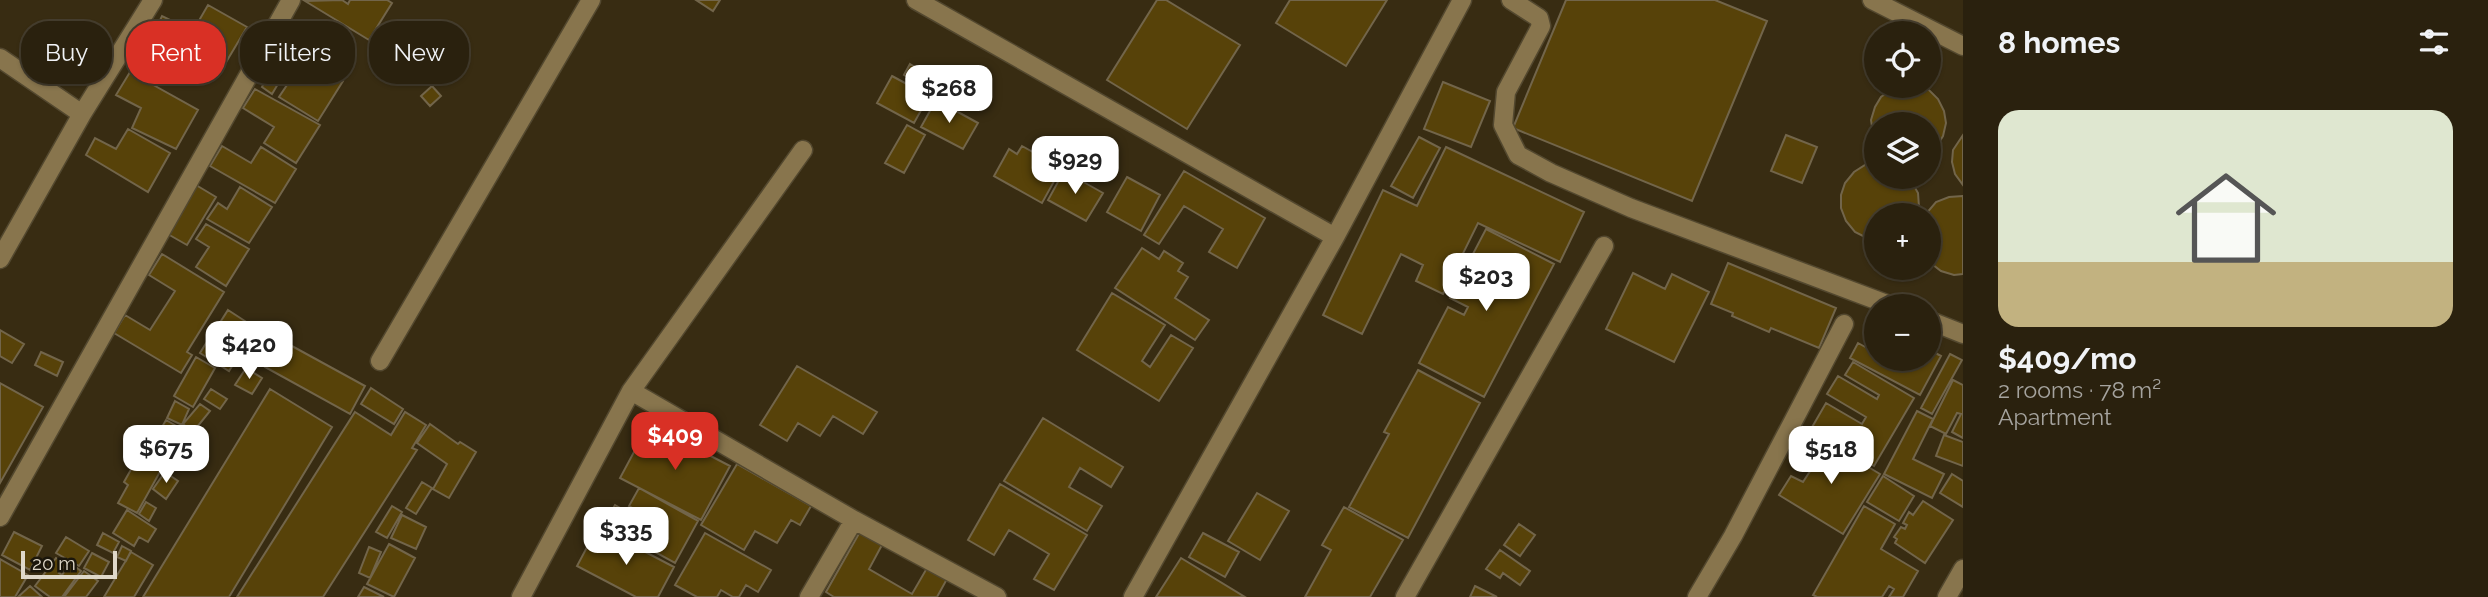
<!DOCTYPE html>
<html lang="en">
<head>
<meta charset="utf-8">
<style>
	body { margin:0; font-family:Raleway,sans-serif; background:#322917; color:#f1f3f6; height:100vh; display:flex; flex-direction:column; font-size:26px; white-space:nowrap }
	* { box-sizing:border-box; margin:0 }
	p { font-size:23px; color:#a5a39e }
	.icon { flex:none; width:38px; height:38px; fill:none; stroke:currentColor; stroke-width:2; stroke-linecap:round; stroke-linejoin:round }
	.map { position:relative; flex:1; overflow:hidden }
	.details { display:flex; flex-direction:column; background:#2a210e; width:525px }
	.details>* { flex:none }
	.banner { position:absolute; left:21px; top:21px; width:665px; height:63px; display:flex; gap:14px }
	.fabs { position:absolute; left:1864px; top:21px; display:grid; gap:14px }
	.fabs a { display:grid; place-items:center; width:77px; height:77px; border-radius:50%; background:#2a210e; box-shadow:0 2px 5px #0004,0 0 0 2px #463e2e; font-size:35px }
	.scale { position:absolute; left:21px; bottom:18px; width:96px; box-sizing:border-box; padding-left:7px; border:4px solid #dfd8c9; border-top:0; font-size:19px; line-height:24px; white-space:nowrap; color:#dfd8c9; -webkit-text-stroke:5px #1b160b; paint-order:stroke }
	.price { position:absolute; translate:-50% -60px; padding:0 16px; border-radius:14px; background:#fff; color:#222; font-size:23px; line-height:46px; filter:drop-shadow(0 2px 4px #0008) }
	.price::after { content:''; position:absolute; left:50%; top:42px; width:21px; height:16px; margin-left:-10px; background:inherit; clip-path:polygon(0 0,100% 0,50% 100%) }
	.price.selected { background:#d93025; color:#fff }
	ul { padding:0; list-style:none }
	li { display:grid; align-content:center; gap:14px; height:371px; padding:0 35px }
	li+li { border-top:2px solid #463e2e }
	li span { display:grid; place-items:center; height:217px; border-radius:21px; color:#555 }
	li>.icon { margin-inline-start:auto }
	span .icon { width:126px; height:126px; fill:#fffc; stroke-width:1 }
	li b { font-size:30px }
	h2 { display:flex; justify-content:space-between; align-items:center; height:84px; padding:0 35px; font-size:30px }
	.chip { padding:0 24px; border-radius:28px; background:#2a210e; box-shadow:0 2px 5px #0004,0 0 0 2px #463e2e; font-size:24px; line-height:63px }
	.chip.selected { background:#d93025; color:#fff }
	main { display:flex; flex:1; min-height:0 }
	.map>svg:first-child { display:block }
	.building { fill:#574209; stroke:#72654a; stroke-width:2 }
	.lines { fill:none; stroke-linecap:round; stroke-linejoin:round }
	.minor-casing { stroke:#53482f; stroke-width:21 }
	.minor { stroke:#88754d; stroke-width:18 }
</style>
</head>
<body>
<main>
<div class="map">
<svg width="1963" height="597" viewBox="0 0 1963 597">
	<rect width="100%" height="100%" fill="#382c12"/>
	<path class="building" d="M342,0L348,4L350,0H387L392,3L369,40L305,1Z
		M696,0H720L713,11Z
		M1157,0H1166L1240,45L1187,129L1107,80Z
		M1290,0H1387L1346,66L1276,23Z
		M1566,0H1715L1767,21L1692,201L1513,128Z
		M208,5L247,27L222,69L191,52L153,35L162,16L193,31Z
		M275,44L302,60L304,57L343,81L318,121L279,97L289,82L262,65Z
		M910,64L922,71L916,82L904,75Z
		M130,72L198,110L176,149L132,128L141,108L116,95Z
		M892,76L929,96L914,123L877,103Z
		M267,78L278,84L272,94L262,87Z
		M1443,82L1490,101L1471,147L1424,129Z
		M432,86L441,96L430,106L421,96Z
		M1902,86H1917L1929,90L1938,99L1944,111L1946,123L1943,136L1936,147L1928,153V124H1876V139L1873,133L1871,120L1875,107L1881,97L1892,89Z
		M255,89L320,125L296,163L264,143L274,127L243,108Z
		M936,100L978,123L963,149L921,127Z
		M907,125L925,135L904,173L885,163Z
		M128,129L170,153L148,192L86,155L95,138L116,149Z
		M1786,135L1817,147L1802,183L1771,171Z
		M1963,135V185L1955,174L1952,162L1953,150Z
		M1419,137L1440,148L1413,198L1391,186Z
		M222,146L251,163L261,147L296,169L275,203L210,166Z
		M1022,146L1038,155L1034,163L1057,176L1042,203L994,176L1009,149L1017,154Z
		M1446,147L1584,212L1560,262L1478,223L1443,294L1416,281L1423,265L1401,254L1362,334L1323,315L1383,190L1417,206Z
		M1876,163V177H1909L1918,193L1919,207L1915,215H1876V239L1867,238L1855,232L1846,221L1841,208V195L1845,183L1854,172L1865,165Z
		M1064,171L1103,193L1086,221L1048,200Z
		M1184,171L1265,218L1237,268L1209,252L1223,229L1184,206L1159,244L1144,235Z
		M1127,177L1160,195L1141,231L1107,212Z
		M196,185L216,197L187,245L166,233Z
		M240,187L272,207L249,243L207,219L218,203L227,209Z
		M1963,196V274L1954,275L1941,271L1928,261V215H1925L1936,202L1949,197Z
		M206,224L249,249L226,286L196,267L209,247L196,239Z
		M1486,229L1554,264L1484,397L1419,363L1448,307L1464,315L1468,307L1450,298Z
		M1142,248L1159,259L1164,251L1183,263L1178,271L1188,277L1175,298L1209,320L1195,340L1115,288Z
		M162,254L224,292L187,352L192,355L181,373L114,333L125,315L150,330L175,291L149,275Z
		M1728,263L1836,308L1819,348L1771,328L1769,332L1732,316L1733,313L1711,304Z
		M1633,273L1665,289L1672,274L1709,292L1674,362L1606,329Z
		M1112,293L1165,325L1142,361L1150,367L1171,335L1193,348L1159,401L1077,350Z
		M228,310L254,327L247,338L236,331L230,342L214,332Z
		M0,330L24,344L12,363L0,356Z
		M270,334L365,386L350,414L265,367L269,359L259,354Z
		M210,337L239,355L229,371L200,353Z
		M1858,343L1876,353V359H1887L1895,363L1897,359H1928V349L1941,356L1920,395L1850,358Z
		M41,352L63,362L57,376L35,365Z
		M1950,354L1962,360L1932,414L1921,408Z
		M196,357L215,368L193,407L174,396Z
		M1853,362L1914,398L1874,466L1811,429L1826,403L1862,424L1866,417L1827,394L1838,376L1877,399L1879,395L1845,375Z
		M797,366L877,412L863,434L833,416L820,436L798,423L787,441L760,425Z
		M246,368L262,378L252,394L235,385Z
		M1418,370L1480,403L1408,538L1349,507L1389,434L1384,432Z
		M1953,380L1963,385V438L1952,432L1961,414L1957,413L1946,434L1930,426Z
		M0,383L43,407L0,483Z
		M371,388L403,409L394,424L361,404Z
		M211,389L227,399L220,409L204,399Z
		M270,389L332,427L229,597H143Z
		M175,401L189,409L182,425L167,418Z
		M200,404L210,411L193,432L183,424Z
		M1917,411L1933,419L1913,459L1944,474L1932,498L1884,474Z
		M355,412L391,435L405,412L426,425L412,448L417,450L323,597H237Z
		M1043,418L1123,467L1111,487L1080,468L1069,487L1102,506L1087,531L1004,481Z
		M166,420L197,438L180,466L150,448Z
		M430,424L458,444L460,442L476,452L449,498L433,489L447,464L417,443Z
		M649,424L730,466L701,520L620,478Z
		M1944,435L1963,442V466L1936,456Z
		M1816,436L1880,474L1843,534L1779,495L1791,476L1803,482L1816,462L1804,455Z
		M138,457L161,470L137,513L118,503L128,485L124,482Z
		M737,464L811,506L800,525L791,520L777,543L755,531L744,550L701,525Z
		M165,472L178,481L166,499L153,489Z
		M1952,474L1963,481V507L1940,493Z
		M1883,476L1914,496L1899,521L1867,502Z
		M422,482L432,488L416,514L406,508Z
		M1000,484L1087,535L1054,590L1034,579L1049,554L1009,530L994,555L968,540Z
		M639,488L698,521L675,563L604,524L615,505L653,527L656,521L629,506Z
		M1257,493L1289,511L1260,560L1228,541Z
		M1923,501L1953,520L1925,563L1895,543L1897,539L1894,537L1901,527L1905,529L1907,525L1903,523L1909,512L1913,515Z
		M146,502L156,508L149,521L139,514Z
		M392,506L402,512L387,538L376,532Z
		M1864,506L1895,524L1881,549L1918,571L1903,597H1889L1894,589L1889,586L1882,597H1817L1813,595Z
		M1344,507L1403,540L1370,597H1305L1331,550L1322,545Z
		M127,510L156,529L148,542L139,537L134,546L113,533Z
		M402,515L426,527L416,549L391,538Z
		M1519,524L1535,535L1520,556L1504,545Z
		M861,530L883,543L869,569L912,594L927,568L947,579L937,597H834L826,592Z
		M14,532L42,546L30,570L2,555Z
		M103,533L119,542L113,553L97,545Z
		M609,533L674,567L658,597H636L577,566L594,534L605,540Z
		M705,533L771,570L758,592L746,585L739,597H733L721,590L717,597H697L675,585Z
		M1203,533L1239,552L1225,577L1189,557Z
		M66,537L89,551L79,566L56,553Z
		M389,544L415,558L394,597L367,584Z
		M122,546L131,551L126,561L117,557Z
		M369,547L381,552L370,578L359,573Z
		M1500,550L1530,571L1520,585L1503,573L1500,578L1486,569Z
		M131,552L153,565L134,597H104Z
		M92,553L109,562L101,577L84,568Z
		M56,558L66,564L59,573L62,575L70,563L81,571L62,597H50L35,586Z
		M1181,558L1245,597H1156Z
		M0,559L28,575L15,597H0Z
		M84,571L98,581L86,597H64Z
		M30,586L42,597H18Z
		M1475,586L1497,597H1470Z
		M364,587L384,597H358Z"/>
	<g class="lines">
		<defs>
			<path id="minor" d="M916,0L1335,237
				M1511,0L1539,18L1541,26L1506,92L1503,125L1518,155L1551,173L1631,208L1892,306
				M1872,0L1963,46
				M0,58L82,114L153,0
				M0,259L82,114
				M1928,320L1963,334
				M380,361L591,0
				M631,391L854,520L997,597
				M0,517L291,0
				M521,597L631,391L803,150
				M809,597L854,520
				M1133,597L1335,237L1462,0
				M1405,597L1604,246
				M1697,597L1733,536L1844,324
				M1947,597L1963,569"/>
		</defs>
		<use href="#minor" class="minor-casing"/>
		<use href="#minor" class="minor"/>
	</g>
</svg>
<div class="fabs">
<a><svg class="icon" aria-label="locate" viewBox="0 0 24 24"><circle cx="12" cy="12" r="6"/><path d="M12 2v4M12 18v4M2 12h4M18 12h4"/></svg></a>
<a><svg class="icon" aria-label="layers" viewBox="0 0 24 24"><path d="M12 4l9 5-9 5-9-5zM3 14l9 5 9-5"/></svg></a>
<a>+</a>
<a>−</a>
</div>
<div class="scale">20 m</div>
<b class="price" style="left:949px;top:125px">$268</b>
<b class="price" style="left:1075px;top:196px">$929</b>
<b class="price" style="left:1486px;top:313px">$203</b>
<b class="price" style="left:249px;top:381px">$420</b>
<b class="price selected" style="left:675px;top:472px">$409</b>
<b class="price" style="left:166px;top:485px">$675</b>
<b class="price" style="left:1831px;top:486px">$518</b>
<b class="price" style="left:626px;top:567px">$335</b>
<div class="banner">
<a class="chip">Buy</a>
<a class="chip selected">Rent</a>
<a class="chip">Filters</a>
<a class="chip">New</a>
</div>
</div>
<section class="details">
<h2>8 homes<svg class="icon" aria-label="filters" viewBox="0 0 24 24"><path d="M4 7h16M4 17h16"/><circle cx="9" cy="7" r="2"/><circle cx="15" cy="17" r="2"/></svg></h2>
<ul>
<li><span style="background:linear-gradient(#dfe7d0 70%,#c2b280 0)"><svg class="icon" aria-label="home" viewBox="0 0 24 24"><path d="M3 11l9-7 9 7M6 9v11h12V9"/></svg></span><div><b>$409/mo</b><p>2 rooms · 78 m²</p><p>Apartment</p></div></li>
</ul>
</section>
</main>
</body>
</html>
